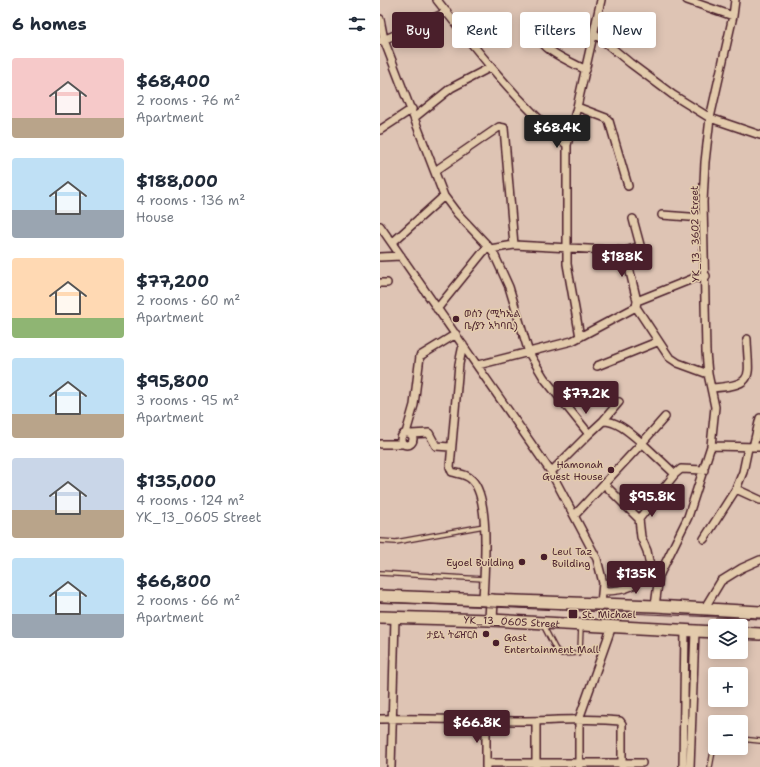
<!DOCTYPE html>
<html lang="en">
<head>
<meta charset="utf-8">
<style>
	body { margin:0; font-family:"Shantell Sans","Noto Sans Ethiopic",sans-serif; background:#f2f2f3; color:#1f2937; height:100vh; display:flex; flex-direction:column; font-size:15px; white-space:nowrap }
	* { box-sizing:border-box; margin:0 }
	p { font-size:13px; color:#747a83 }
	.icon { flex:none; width:22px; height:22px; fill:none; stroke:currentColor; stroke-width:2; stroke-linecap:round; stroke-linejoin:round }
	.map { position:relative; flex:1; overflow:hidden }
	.panel { display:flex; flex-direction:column; background:#fff; width:380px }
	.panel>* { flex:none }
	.guide { position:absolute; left:12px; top:12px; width:308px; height:36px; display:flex; gap:8px }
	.buttons { position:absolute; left:328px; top:619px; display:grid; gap:8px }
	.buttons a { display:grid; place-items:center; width:40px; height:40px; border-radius:4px; background:#fff; box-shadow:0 2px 10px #0003; font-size:20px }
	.price { position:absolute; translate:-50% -34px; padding:0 9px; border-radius:4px; background:#4a1f2b; color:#fff; font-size:13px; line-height:26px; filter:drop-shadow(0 1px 2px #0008) }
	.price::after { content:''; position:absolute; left:50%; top:24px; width:12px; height:9px; margin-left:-6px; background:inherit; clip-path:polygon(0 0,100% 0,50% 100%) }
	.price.current { background:#222; color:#fff }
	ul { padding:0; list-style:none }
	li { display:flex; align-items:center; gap:12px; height:100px; padding:0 12px }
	li span { display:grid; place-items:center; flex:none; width:112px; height:80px; border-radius:4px; color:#555 }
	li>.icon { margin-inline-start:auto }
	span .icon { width:48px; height:48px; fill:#fffc; stroke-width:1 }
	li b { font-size:17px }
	h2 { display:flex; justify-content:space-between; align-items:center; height:48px; padding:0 12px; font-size:17px }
	.tag { padding:0 14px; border-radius:4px; background:#fff; box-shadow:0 2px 10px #0003; font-size:14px; line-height:36px }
	.tag.current { background:#4a1f2b; color:#fff }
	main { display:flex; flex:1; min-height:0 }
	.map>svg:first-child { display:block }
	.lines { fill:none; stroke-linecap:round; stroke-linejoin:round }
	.lane-casing { stroke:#4a1f2b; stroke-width:6 }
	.street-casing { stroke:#4a1f2b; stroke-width:10 }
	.primary-casing { stroke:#4a1f2b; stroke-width:14 }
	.lane { stroke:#e3cbac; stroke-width:3.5 }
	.street { stroke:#e3cbac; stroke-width:7 }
	.primary { stroke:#e3cbac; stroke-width:11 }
	.tram { stroke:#4a1f2b; stroke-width:1 }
	.poi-dot { fill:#4a1f2b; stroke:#e3cbac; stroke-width:1.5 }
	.labels { text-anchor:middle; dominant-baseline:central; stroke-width:3; stroke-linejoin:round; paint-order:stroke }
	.street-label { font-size:10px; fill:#4a1f2b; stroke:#e3cbac }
	.poi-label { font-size:10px; fill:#4a1f2b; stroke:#e3cbac; text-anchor:start }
</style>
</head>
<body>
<main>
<section class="panel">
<h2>6 homes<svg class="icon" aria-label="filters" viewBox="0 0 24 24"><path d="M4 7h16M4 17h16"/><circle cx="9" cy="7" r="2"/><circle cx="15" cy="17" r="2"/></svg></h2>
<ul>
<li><span style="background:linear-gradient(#f6c9c9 75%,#b9a48a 0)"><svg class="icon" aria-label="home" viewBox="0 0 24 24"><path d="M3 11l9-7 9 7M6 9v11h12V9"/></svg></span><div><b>$68,400</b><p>2 rooms · 76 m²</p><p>Apartment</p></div></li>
<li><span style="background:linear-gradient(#bfe0f5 65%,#9aa5b1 0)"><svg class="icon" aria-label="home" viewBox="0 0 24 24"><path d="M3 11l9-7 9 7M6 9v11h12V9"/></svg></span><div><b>$188,000</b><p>4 rooms · 136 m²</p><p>House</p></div></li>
<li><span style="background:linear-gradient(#ffd9b3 75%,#8fb573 0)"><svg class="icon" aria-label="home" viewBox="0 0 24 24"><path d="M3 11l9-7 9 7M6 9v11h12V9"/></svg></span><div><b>$77,200</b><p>2 rooms · 60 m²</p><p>Apartment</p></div></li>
<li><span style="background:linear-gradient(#bfe0f5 70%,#b9a48a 0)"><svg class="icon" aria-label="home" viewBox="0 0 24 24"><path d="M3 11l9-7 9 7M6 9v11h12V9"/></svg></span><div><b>$95,800</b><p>3 rooms · 95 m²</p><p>Apartment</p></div></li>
<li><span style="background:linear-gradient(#c9d6e8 65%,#b9a48a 0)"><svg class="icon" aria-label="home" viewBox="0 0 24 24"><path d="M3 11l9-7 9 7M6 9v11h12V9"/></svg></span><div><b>$135,000</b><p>4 rooms · 124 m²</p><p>YK_13_0605 Street</p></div></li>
<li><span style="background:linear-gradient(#bfe0f5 70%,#9aa5b1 0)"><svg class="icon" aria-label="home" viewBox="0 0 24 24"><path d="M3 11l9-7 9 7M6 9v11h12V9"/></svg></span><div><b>$66,800</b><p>2 rooms · 66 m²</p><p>Apartment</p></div></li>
</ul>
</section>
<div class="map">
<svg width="380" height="767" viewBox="0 0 380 767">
	<rect width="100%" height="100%" fill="#dec4b4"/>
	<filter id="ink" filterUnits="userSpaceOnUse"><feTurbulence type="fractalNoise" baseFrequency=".025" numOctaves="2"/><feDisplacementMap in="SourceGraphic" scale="8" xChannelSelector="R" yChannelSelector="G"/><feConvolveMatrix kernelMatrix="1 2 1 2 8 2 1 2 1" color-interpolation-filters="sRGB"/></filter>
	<g filter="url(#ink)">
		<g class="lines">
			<defs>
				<path id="lane" d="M0,541L16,542L104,526
					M0,573L104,579
					M163,625L175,648L180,654L198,653L200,650L201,627
					M361,739L380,741
					M330,767L335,741"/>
				<path id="street" d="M57,0C97,51 138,103 187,145V264L200,337
					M307,0L353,16
					M0,19L4,40L64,196L76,212L108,246L114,254L129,287L149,353L164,378L209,434L171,472
					M156,33C165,53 188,60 206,70
					M214,33L250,63L293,95L330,118L380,135
					M1,41L67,12
					M197,107L226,118L229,121L248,186
					M35,117L71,88L111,67
					M0,130L32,109
					M187,145L197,107L221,0
					M55,171L119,127L124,128L134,245
					M282,215L323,218
					M0,226L171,472L217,559L223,583L221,604
					M12,243L64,196
					M110,249L134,245L245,251L258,247L260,245L253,219
					M245,251L257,301
					M0,257L21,256
					M0,283H7
					M256,307L257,301L317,277L326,276
					M57,309L108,246
					M83,345L79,364L70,467L72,472C79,474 87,474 92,480C111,499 104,573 103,600
					M98,365L192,341L256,307L289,357L298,363L328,374
					M217,366L277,342
					M332,388C377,385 368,377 367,339
					M223,421L239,402
					M21 439a6 6 0 1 1 12 0a6 6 0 1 1-12 0Z
					M26,433L34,405L40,356L76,334
					M31,434L49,433L56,446L70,447
					M209,434L223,421C238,421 250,433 262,443L285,417
					M1,444H23
					M331,446L380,447
					M373,447L380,418
					M224,484L259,519
					M356,489L380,500
					M195,515L262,443L295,474L301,469L324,470
					M324,539L356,489L363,472L368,448
					M279,576L270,566L267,551L261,537L259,519L295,474
					M223,591C247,591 258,587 270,566
					M275,606L279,576L308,517L331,446L335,407L328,374L326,352L323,202L325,162L330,118L353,16L355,0
					M324,609L341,581L362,568L380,560
					M0,719C49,718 97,721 146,721C178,721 209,717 240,721L242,724V767
					M156,721V767
					M106,763H262
					M11,767L15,618
					M106,767V721
					M199,767V719L232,626
					M303,767L305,630
					M310,767L315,631"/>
				<g id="primary">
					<path d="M0,596L275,606L380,612"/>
					<path id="s1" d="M0,617L111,620L335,632"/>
					<path d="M111,620L112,600"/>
					<path d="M361,633L380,634"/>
				</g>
			</defs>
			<use href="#lane" class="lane-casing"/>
			<use href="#street" class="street-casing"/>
			<use href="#primary" class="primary-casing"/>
			<use href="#lane" class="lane"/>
			<use href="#street" class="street"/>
			<use href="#primary" class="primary"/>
			<path class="tram" d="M0,602L380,619"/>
		</g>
	</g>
	<g class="poi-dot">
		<circle cx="76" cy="319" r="4"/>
		<circle cx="231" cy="470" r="4"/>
		<circle cx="164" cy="557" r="4"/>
		<circle cx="142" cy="562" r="4"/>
		<rect x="188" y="609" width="10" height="10" rx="2"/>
		<circle cx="106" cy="634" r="4"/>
		<circle cx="116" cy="643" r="4"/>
	</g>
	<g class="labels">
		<g class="street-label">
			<text transform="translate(315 234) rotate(-91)">YK_13_3602 Street</text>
			<text stroke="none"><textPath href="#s1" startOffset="132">YK_13_0605 Street</textPath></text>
		</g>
		<g class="poi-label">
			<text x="84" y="313">ወሰን (ሚካኤል<tspan x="84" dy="12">ቤ/ያን አካባቢ)</tspan></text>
			<text x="223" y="464" text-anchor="end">Hamonah<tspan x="223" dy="12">Guest House</tspan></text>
			<text x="172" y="551">Leul Taz<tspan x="172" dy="12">Building</tspan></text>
			<text x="134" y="562" text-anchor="end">Eyoel Building</text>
			<text x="202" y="614">St. Michael</text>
			<text x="98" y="634" text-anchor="end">ታይኒ ትሬዠርስ</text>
			<text x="124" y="637">Gast<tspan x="124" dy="12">Entertainment Mall</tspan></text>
		</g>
	</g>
</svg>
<div class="buttons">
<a><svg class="icon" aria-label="layers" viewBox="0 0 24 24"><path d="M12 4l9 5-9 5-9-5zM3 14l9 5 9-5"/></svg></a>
<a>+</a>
<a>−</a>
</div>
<b class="price current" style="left:177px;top:149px">$68.4K</b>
<b class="price" style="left:242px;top:278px">$188K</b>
<b class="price" style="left:206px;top:415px">$77.2K</b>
<b class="price" style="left:272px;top:518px">$95.8K</b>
<b class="price" style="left:256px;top:595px">$135K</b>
<b class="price" style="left:97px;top:744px">$66.8K</b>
<div class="guide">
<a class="tag current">Buy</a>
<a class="tag">Rent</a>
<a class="tag">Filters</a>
<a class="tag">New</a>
</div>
</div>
</main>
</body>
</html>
